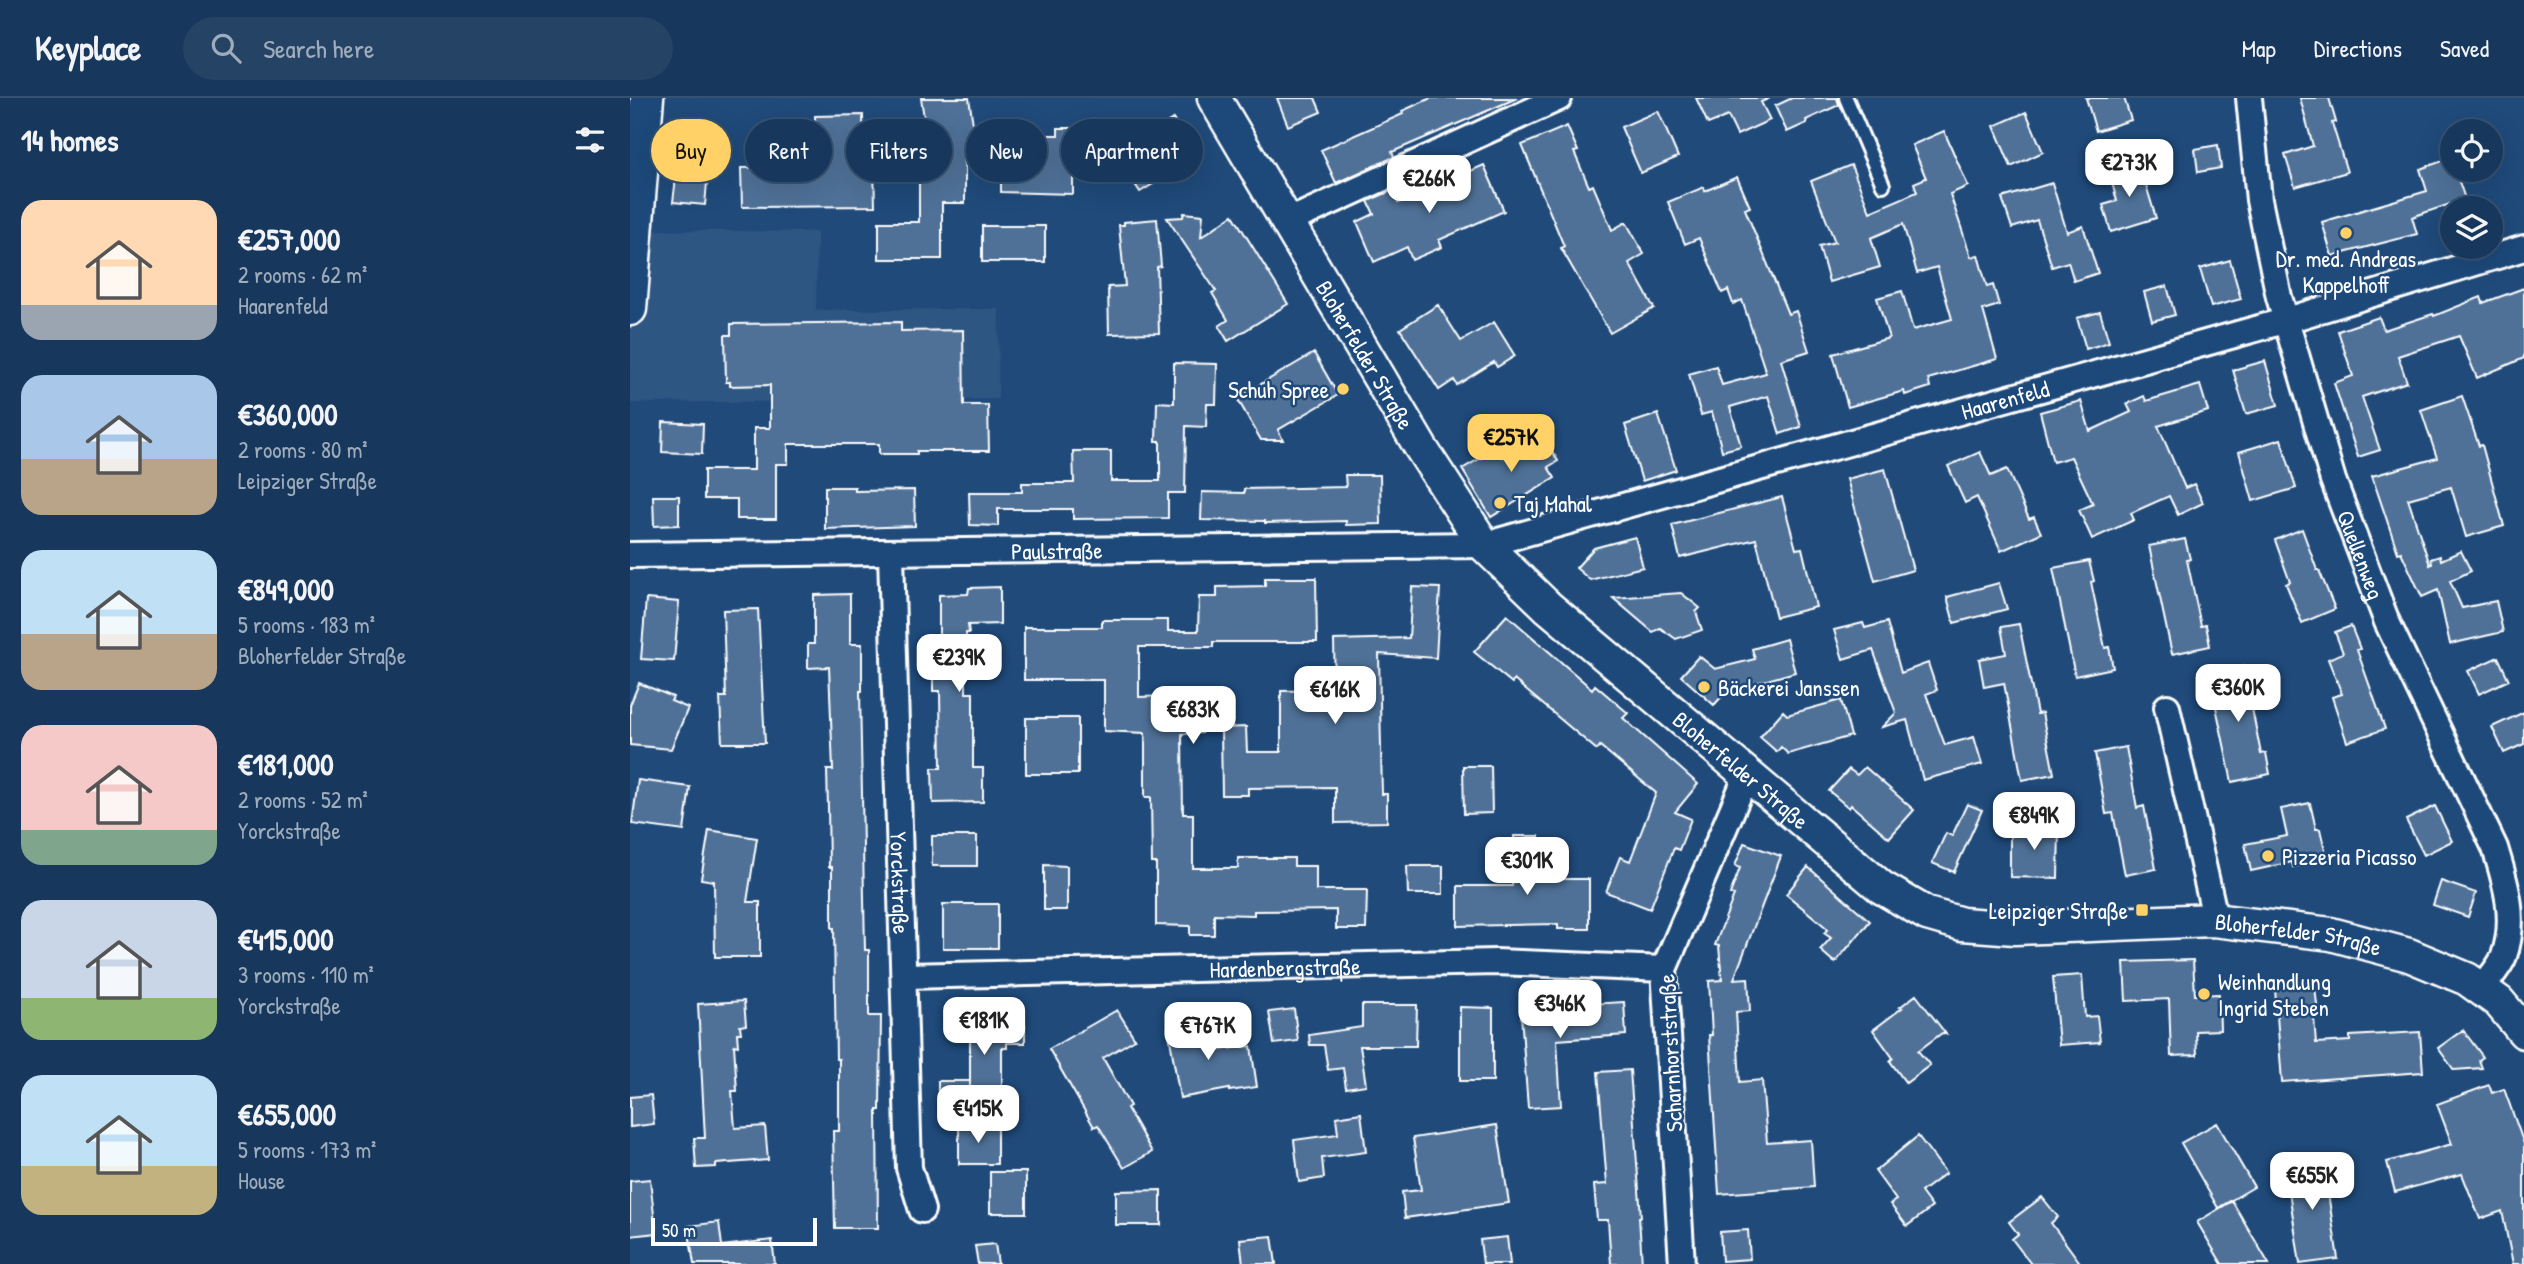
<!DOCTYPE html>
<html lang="en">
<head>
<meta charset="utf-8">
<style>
	body { margin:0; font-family:"Patrick Hand",sans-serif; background:#244365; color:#f1f3f6; height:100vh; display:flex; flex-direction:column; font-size:26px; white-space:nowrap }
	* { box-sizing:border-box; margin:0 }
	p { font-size:23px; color:#9eacbb }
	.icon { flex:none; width:38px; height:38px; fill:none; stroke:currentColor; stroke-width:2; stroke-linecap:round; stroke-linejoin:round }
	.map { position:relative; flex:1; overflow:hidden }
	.drawer { display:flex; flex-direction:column; background:#17385c; width:630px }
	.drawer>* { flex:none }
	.banner { position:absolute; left:21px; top:21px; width:665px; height:63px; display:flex; gap:14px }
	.fabs { position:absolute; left:1810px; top:21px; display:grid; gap:14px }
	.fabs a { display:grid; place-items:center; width:63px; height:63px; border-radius:50%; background:#17385c; box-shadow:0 7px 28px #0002,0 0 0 2px #365272; font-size:35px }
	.scale { position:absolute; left:21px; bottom:18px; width:166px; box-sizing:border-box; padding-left:7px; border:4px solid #fff; border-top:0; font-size:19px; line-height:24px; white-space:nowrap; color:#fff; -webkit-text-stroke:5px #1f4a7a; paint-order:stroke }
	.price { position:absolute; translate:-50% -60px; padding:0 16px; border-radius:14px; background:#fff; color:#222; font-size:23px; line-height:46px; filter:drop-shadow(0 2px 4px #0008) }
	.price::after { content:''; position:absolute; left:50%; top:42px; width:21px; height:16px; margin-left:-10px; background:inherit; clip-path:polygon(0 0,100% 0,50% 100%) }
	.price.on { background:#ffd166; color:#111 }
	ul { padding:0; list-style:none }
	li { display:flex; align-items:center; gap:21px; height:175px; padding:0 21px }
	li span { display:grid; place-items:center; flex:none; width:196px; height:140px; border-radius:21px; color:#555 }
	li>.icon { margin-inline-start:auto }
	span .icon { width:84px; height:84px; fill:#fffc; stroke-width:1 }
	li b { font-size:30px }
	h2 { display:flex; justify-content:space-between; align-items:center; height:84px; padding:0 21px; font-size:30px }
	.tag { padding:0 24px; border-radius:32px; background:#17385c; box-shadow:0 7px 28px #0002,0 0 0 2px #365272; font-size:24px; line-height:63px }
	.tag.on { background:#ffd166; color:#111 }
	header { display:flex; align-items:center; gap:42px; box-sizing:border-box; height:98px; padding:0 35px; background:#17385c; border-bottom:2px solid #365272 }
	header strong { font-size:33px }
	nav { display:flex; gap:38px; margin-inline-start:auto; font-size:24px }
	.search { width:490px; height:63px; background:#244365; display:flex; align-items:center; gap:18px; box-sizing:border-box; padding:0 24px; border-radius:38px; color:#9eacbb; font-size:26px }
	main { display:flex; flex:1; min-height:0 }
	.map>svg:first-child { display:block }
	.built { fill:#2e5683 }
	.building { fill:#507197; stroke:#fff; stroke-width:2 }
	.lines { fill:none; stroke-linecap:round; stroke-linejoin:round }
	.service-casing { stroke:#fff; stroke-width:18 }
	.minor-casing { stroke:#fff; stroke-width:30 }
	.tertiary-casing { stroke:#fff; stroke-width:37 }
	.service { stroke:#1f4a7a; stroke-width:12 }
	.minor { stroke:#1f4a7a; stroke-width:24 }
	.tertiary { stroke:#1f4a7a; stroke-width:32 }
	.poi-dot { fill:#ffd166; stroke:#1f4a7a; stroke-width:2.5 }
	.labels { text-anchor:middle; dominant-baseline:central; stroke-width:5; stroke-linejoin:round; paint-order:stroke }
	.poi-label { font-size:23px; fill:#fff; stroke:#1f4a7a; text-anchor:start }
	.street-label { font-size:23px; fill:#fff; stroke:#1f4a7a }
</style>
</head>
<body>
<header>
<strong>Keyplace</strong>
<div class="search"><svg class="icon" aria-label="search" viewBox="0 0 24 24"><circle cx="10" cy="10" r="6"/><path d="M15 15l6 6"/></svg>Search here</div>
<nav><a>Map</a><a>Directions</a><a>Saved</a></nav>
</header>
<main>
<section class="drawer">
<h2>14 homes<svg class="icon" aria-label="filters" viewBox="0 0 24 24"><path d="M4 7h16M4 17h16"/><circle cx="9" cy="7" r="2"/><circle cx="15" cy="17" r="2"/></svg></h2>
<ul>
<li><span style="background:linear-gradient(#ffd9b3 75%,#9aa5b1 0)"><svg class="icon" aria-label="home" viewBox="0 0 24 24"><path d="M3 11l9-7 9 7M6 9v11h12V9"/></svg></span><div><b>€257,000</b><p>2 rooms · 62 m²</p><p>Haarenfeld</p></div></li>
<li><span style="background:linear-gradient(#a9c7e8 60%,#b9a48a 0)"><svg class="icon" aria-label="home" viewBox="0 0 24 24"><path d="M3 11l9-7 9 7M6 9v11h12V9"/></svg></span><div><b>€360,000</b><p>2 rooms · 80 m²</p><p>Leipziger Straße</p></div></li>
<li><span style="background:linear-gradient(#bfe0f5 60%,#b9a48a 0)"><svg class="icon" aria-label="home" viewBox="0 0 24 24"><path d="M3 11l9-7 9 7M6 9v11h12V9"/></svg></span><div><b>€849,000</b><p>5 rooms · 183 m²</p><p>Bloherfelder Straße</p></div></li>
<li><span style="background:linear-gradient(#f6c9c9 75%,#7fa58c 0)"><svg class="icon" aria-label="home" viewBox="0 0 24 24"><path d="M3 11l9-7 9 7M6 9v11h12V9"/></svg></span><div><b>€181,000</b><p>2 rooms · 52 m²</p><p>Yorckstraße</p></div></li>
<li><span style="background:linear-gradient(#c9d6e8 70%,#8fb573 0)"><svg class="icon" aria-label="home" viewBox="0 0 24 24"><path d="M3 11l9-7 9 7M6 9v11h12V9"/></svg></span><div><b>€415,000</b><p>3 rooms · 110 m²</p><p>Yorckstraße</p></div></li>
<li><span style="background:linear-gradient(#bfe0f5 65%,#c2b280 0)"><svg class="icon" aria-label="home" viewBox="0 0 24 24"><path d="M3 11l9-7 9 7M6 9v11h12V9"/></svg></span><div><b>€655,000</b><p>5 rooms · 173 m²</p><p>House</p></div></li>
</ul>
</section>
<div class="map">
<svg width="1894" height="1166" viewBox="0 0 1894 1166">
	<rect width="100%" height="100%" fill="#1f4a7a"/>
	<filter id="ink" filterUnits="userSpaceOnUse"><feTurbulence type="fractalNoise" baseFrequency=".0143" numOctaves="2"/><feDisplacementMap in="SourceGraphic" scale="14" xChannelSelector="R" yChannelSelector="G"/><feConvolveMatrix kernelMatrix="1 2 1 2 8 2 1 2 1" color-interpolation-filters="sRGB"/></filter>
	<g filter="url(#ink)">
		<path class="built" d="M6,132L187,134L186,212L369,211L368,301L0,305V211Z"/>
		<path class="building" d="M291,0H339L345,39L335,40V105H312V161H249V124H289V65H301Z
			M647,0H685L691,14L658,28Z
			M801,0H887L762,54L764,59L706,85L691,52L773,16L772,13Z
			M1066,0H1140L1131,4L1140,22L1107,37L1098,18L1078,26Z
			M1162,0H1207L1209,7L1176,22L1177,25L1157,34L1145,8Z
			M1456,0H1494L1501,22L1466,33Z
			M1670,0H1699L1706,24L1702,25L1717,74L1665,89L1655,57L1683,48Z
			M1028,13L1048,59L1011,75L991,29Z
			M1396,14L1413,54L1381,69L1364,28Z
			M233,17L234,69H244L245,108L112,109L111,70L186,69L185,18Z
			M543,21L566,60L510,94L501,80L527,64L512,40Z
			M937,28L948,53L944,54L959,89L963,87L982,132L996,124L1014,156L999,165L1024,210L980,235L931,150L934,148L892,47Z
			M428,30H446V72H443V96L371,94V77H381V37H428Z
			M1314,33L1338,88L1320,96L1341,159L1348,157L1357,189L1363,187L1369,207L1353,212L1367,261L1298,281L1300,289L1275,297L1274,293L1218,309L1203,256L1259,240L1247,200L1272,193L1283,232L1322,221L1307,169L1287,175L1273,126L1241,140L1250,169L1199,184L1189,148L1205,144L1181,83L1221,67L1240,114L1287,94L1284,85L1296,80L1282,47Z
			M1588,47L1591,70L1568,74L1565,51Z
			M1821,60L1822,72H1825L1835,101L1782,119L1787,136L1702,158L1692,124L1797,93L1790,71Z
			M1509,64L1526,120L1481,134L1473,107L1487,103L1479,74Z
			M854,67L874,113L809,142L812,149L782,162L777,149L744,164L727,124L744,116L738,103L763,92L768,105Z
			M1107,79L1120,109L1115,111L1158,216L1166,213L1179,253L1151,262L1171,329L1150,336L1138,298L1100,309L1111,348L1092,353L1082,314L1071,317L1059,276L1086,268L1092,287L1136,275L1112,202L1103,206L1098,192L1092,195L1069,140L1055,146L1038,104L1074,89L1075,93Z
			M46,80L77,84L75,107L43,104Z
			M1422,85L1437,134L1453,128L1468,175L1444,183L1438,164L1422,169L1407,122L1382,130L1372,100Z
			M554,115L573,117L571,139L603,117L658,206L598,243L589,228L598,222L582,195L586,193L537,120L553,119Z
			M527,121L531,168L527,169L529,235L479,236L478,189L495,188L489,127H494V124Z
			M352,128H415V164H352Z
			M1600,162L1611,201L1581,209L1570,171Z
			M1537,188L1545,217L1522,223L1514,194Z
			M1894,190V260L1847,280L1829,238L1768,258L1777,284L1732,299L1750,352L1728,359L1704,285L1723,278L1708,233L1749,219L1754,232L1803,216L1804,218L1851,199L1853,205Z
			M808,207L831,243L864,224L885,258L867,269L864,264L827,287L824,282L809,292L770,231Z
			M1470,214L1479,244L1456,251L1447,220Z
			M271,224V233L333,232L334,307H358L359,353H287V356H249V346H158V366H146V421H107V401H74V372H124V330H140V287L100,288V284H96L95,237H101V226Z
			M684,255L708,297L648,332L653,342H631L607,300Z
			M1635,263L1648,307L1616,316L1603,272Z
			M544,265L587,266L586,306H577L576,329L556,328L555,395H538V420L443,421V411H368V428L340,427L339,394H392V385H444L443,353H481V383H530V343H526L527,304L544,305Z
			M1570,287L1578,313L1528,328L1555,390L1564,386L1573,405L1548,417L1539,398L1501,415L1504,422L1462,441L1449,412L1463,406L1441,359L1423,364L1410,314L1451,303L1460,333L1501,314L1497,306L1514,298L1516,303Z
			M1832,298L1849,348L1852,347L1874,428L1836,439L1821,389L1778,401L1800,467L1802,466L1801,461L1810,458L1811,462L1831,453L1841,473L1820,483L1832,510L1866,503L1873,534L1820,546L1808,492L1792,499L1771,454L1768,455L1742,378L1807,360L1791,312Z
			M1028,316L1046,372L1012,383L995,327Z
			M33,324L73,326L72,356L32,354Z
			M911,335L928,363L918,369L925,380L861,419L832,371L868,350L873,359Z
			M1651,341L1666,390L1623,403L1609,354Z
			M1350,354L1361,378L1377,371L1399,421L1404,419L1411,435L1371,453L1347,399L1335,405L1318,368Z
			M1255,371L1283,472L1245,483L1217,381Z
			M715,377H750L751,426L716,427V423L635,425V423L571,422L572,394L614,395V391L716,389Z
			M195,389H225V393L284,392L285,428L195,431Z
			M23,398H49V427L24,428Z
			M1152,399L1166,451L1172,450L1186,509L1146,519L1126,441L1050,460L1042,427Z
			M1672,431L1687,472H1689L1705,511L1672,525L1656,486L1660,484L1645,442Z
			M1005,439L1013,469L960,482L946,470L964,450Z
			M1555,441L1560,461L1557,462L1571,528L1576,527L1580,548L1542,556L1519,448Z
			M1459,463L1464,483L1461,484L1475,550L1479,549L1483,570L1445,578L1423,470Z
			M635,480H686L687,544H583V549H509V599L571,597L572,635L552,636L553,716H563V770H608V760H664V768H686V792H737L736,831H706V812L624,813V817L584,816V837H560V828L526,827V765H522L521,699H515V635L474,633V582H394V529H472V522H538V533H568L569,499H587V489L635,488Z
			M1369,485L1377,511L1324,525L1317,499Z
			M370,489V526L338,527L339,535H336V595H343V670H353V704L303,705L302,670H311L310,593H303V558H309V497L338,496L339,490Z
			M782,489L810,490L806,560L749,556L752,696H757V724L705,725V689L618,690V697H592L591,630L616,629L617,654H651V593L705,592L704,542L779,540Z
			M1051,495L1070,510L1066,514L1072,532L1046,541L1030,530L1023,534L983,500Z
			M220,496V546H232V593H230L235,852H239V918H251L250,1012H247L248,1130H205L203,1033H209V961H206L204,830H202V769H199L198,710L197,672H203L199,569L178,570V546H184V497Z
			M16,501L49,504L44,563L11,561Z
			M128,511L135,645H92L90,599H96L93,512Z
			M877,517L962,591L965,587L998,615L993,620L1068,686L1045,714L1061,721L1049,752L1044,750L1020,811L976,794L990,759L1000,763L1026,695L970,648L967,652L884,582L882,585L844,554Z
			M1257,524L1271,575L1298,565L1307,592L1296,596L1315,647L1344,639L1352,666L1293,682L1277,622L1252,629L1266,615L1243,552L1213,561L1204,532L1233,525L1235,530Z
			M1389,526L1407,616L1412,615L1424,676L1392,682L1374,585L1354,589L1349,561L1376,556L1371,529Z
			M1721,528L1730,551L1727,552L1755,631L1717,644L1702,599L1712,596L1698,561L1713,555L1705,534Z
			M1156,541L1165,574L1096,594L1084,607L1051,578L1069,558L1085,571L1125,561L1122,551Z
			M1868,559L1879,582L1849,596L1838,573Z
			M1616,568L1620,589L1618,590L1631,656L1636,655L1640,676L1602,684L1579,576Z
			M9,585L43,599L41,603L58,610L41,651L0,647V607Z
			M1211,602L1221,638L1158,656L1151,649L1147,654L1130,639L1153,613L1157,617Z
			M1894,614V646L1874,655L1862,629Z
			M396,620H448V676H396Z
			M1496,649L1507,710L1514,708L1526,771L1495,777L1483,715L1476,716L1465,655Z
			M833,668H861L862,715L834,716Z
			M1235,669L1284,712L1259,740L1221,707L1219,710L1199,693L1219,671L1227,677Z
			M8,682L60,689L54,733L2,726Z
			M1680,705L1686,731H1690L1696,757L1691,758L1692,763L1663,769L1662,764L1621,773L1615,746L1657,738L1651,711Z
			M1337,706L1352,712L1324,774L1302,765L1316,735L1322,738Z
			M1805,708L1822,743L1794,757L1776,722Z
			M1380,728L1429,729L1428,780L1380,779Z
			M79,732L127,740L117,804H130V859H85L84,783L71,781Z
			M302,738H347V768H302Z
			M884,738H909V781H959V831H928V826L828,828V788H882V784H884Z
			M1114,745L1151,758L1104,881L1118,880L1120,913L1106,914L1110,984L1132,982L1137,1045L1181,1042L1184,1089L1089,1096L1079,937H1082L1079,883L1092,882L1089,848L1085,847L1104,797L1100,796L1110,770L1105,768Z
			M414,767L437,768V812H414Z
			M777,768H813V796H778Z
			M1178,769L1240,823L1205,865L1190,852L1201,840L1194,835L1198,831L1156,796Z
			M1811,783L1846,795L1838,819L1803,807Z
			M313,806H368V850H313Z
			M1563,862L1565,897L1589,896L1590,932L1566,933L1567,957L1541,958L1539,901L1496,903L1494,864Z
			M1452,877L1455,919L1467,918L1470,944L1429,947L1423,879Z
			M1685,888L1687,907H1683L1686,945L1720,943V938L1790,934L1793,974L1652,984L1645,891Z
			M1286,897L1316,936L1312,935L1288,953L1300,967L1276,985L1260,963L1263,960L1243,932L1272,910L1270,909Z
			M925,901V908L994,904L996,937L927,942L931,1008L898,1010L890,903Z
			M114,903L116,927L110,928L111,935H107L108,948L104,947L107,993H102L105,1030L135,1028L138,1062L86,1066V1069L66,1070L64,1040H75L68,906Z
			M732,907H787L786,948H730L736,987L716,990L713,970L698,972L694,947H680L679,937L732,929Z
			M830,909L863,910V983H830Z
			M664,911L668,943L644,946L639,914Z
			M487,912L505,941L473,960L500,1008L497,1010L522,1054L494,1070L468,1027L464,1029L419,951Z
			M340,919H377V928H395V945H377V950H372V991H340V1001H308V983H340V990Z
			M576,920L582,953L621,948L627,989L599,993V991L550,1000L538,930L558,927L557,923Z
			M1833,932L1853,959L1849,962L1852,970L1824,972L1808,950Z
			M1000,972L1011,1119H1009L1012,1166H981L978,1122H967L964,1087L977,1086L968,974Z
			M1859,987L1862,995L1874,991L1894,1046V1166H1883L1872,1113L1850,1121L1832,1076L1765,1094L1757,1064L1822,1046L1807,1006Z
			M21,997L24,1026L0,1029V999Z
			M731,1015L736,1054L692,1060L694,1080L669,1084L664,1042L708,1036L706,1019Z
			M1587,1025L1624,1089L1588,1110L1551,1045Z
			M867,1027L879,1105L775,1120L772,1094L791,1092L783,1040Z
			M329,1029H367V1066H329Z
			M1288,1038L1316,1075L1291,1094L1302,1109L1277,1128L1260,1106L1266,1102L1245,1073Z
			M1693,1062L1708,1161L1670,1166L1655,1067Z
			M360,1074H396V1115H360Z
			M20,1081L26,1135L0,1138V1083Z
			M531,1092V1127H486V1093Z
			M1412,1099L1428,1119L1421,1125L1451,1166H1401L1382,1141L1388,1136L1379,1124Z
			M1602,1103L1639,1166H1592L1567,1124Z
			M89,1124L92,1148L142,1142L145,1166H64L58,1128Z
			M1118,1132L1120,1161L1092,1163L1090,1134Z
			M642,1138L646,1166H613L610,1141Z
			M877,1139L880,1166H853L850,1142Z
			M365,1146L368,1166H348L345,1148Z"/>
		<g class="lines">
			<defs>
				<path id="service" d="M1216,0L1253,87"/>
				<g id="minor">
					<path id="s1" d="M1619,0L1629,102L1649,199L1703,382L1757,524L1865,750C1876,786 1887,821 1874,858C1870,869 1859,880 1852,890"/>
					<path d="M657,124L929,0"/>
					<path id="s2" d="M261,456L279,1070L292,1112"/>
					<path id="s3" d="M0,457L854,447L1654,223L1894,150"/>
					<path d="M1537,609L1582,806L1583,822"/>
					<path id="s4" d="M275,878L866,864L1034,871"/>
					<path d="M1052,1166L1034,871L1117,677"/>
				</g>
				<g id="tertiary">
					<path id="s5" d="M584,0L791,350L854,447L918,509L1251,789L1297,816L1332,826L1385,830L1583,822L1701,836L1779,857L1837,881L1869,904L1894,934"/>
					<path d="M0,211L17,0"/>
				</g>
			</defs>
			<use href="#service" class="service-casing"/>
			<use href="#minor" class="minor-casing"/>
			<use href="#tertiary" class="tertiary-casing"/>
			<use href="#service" class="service"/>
			<use href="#minor" class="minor"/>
			<use href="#tertiary" class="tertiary"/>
		</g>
	</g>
	<g class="poi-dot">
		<circle cx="1716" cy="135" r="7"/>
		<circle cx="713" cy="291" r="7"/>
		<circle cx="870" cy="405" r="7"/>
		<circle cx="1074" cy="589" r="7"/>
		<circle cx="1638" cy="758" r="7"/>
		<rect x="1505" y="805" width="14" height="14" rx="3.5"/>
		<circle cx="1574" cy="896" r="7"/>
	</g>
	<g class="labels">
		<g class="poi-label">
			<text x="1716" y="160" text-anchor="middle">Dr. med. Andreas<tspan x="1716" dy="26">Kappelhoff</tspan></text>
			<text x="699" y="291" text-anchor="end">Schuh Spree</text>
			<text x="884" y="405">Taj Mahal</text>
			<text x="1088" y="589">Bäckerei Janssen</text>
			<text x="1652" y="758">Pizzeria Picasso</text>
			<text x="1498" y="812" text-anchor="end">Leipziger Straße</text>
			<text x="1588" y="883">Weinhandlung<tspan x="1588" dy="26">Ingrid Steben</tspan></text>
		</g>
		<g class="street-label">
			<text stroke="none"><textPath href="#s5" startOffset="298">Bloherfelder Straße</textPath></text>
			<text stroke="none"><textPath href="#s3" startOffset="1395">Haarenfeld</textPath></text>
			<text stroke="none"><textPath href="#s3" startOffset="427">Paulstraße</textPath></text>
			<text stroke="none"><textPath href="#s1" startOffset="472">Quellenweg</textPath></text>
			<text stroke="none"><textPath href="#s5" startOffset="864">Bloherfelder Straße</textPath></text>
			<text stroke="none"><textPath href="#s2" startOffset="329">Yorckstraße</textPath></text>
			<text stroke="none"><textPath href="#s5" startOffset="1474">Bloherfelder Straße</textPath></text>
			<text stroke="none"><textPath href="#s4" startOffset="380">Hardenbergstraße</textPath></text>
			<text transform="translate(1040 955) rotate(-93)">Scharnhorststraße</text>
		</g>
	</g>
</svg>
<div class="fabs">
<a><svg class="icon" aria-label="locate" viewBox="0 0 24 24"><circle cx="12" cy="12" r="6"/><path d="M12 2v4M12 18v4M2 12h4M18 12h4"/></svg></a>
<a><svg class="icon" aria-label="layers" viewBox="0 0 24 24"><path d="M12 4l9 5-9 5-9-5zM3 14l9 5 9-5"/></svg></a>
</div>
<div class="scale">50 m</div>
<b class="price" style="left:1499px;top:101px">€273K</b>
<b class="price" style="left:799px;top:117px">€266K</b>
<b class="price on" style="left:881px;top:376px">€257K</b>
<b class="price" style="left:329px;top:596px">€239K</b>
<b class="price" style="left:1608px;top:626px">€360K</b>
<b class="price" style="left:705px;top:628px">€616K</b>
<b class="price" style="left:563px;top:648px">€683K</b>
<b class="price" style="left:1404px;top:754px">€849K</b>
<b class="price" style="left:897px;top:799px">€301K</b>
<b class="price" style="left:930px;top:942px">€346K</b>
<b class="price" style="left:354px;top:959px">€181K</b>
<b class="price" style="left:578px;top:964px">€767K</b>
<b class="price" style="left:348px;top:1047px">€415K</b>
<b class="price" style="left:1682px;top:1114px">€655K</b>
<div class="banner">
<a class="tag on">Buy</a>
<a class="tag">Rent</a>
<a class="tag">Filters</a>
<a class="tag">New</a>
<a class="tag">Apartment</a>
</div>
</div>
</main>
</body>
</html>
